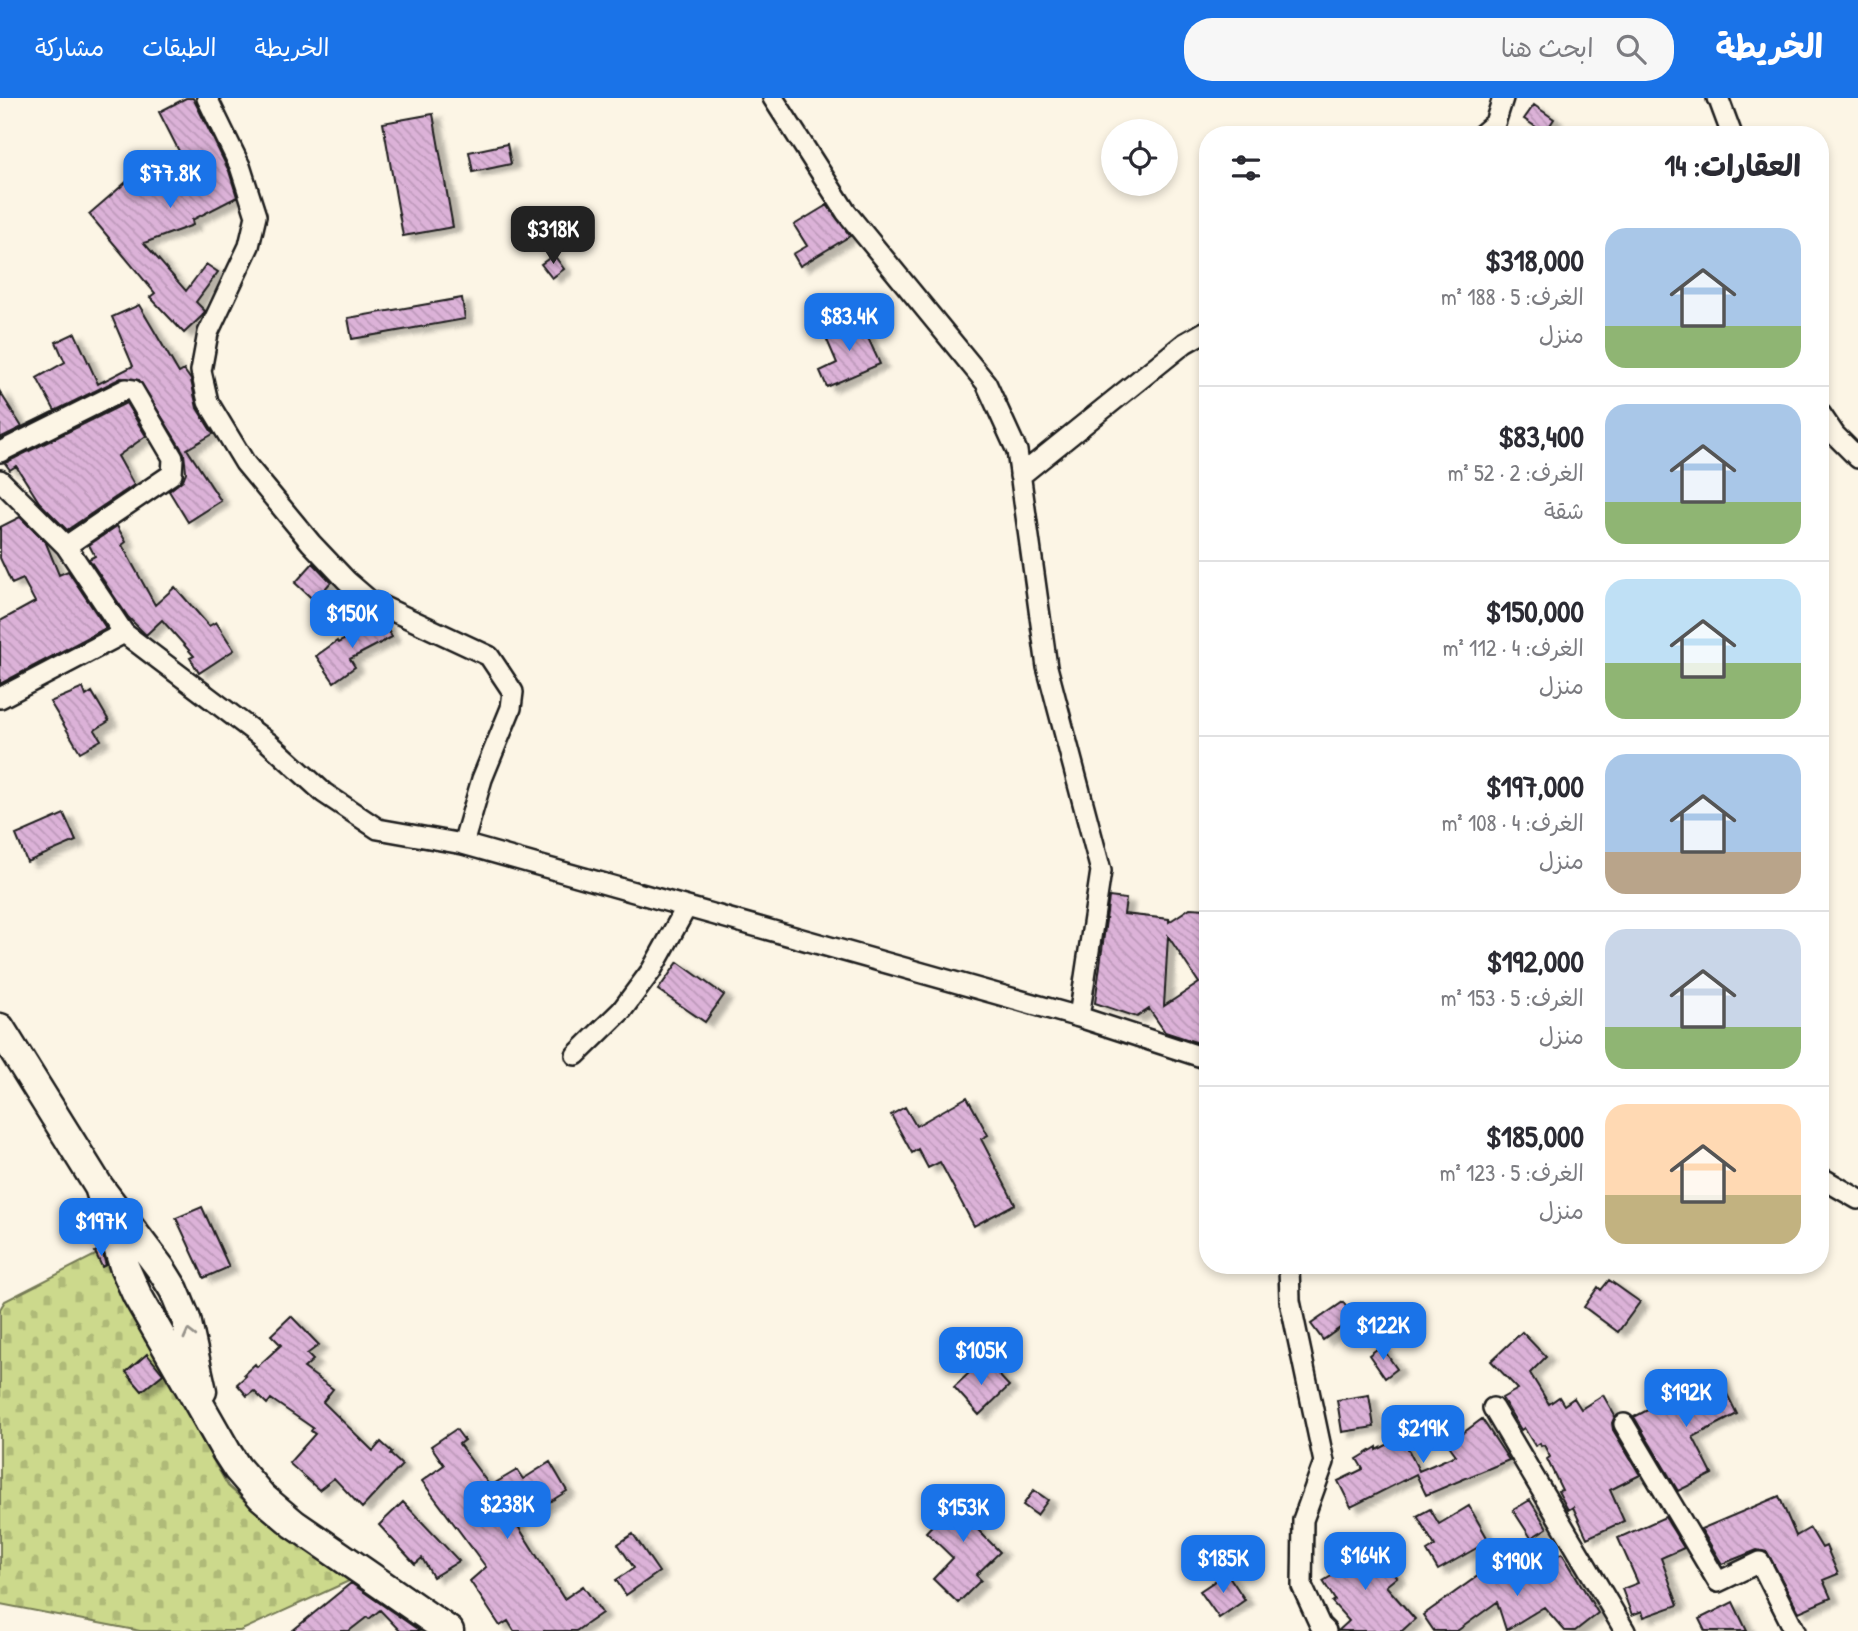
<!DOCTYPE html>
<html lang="ar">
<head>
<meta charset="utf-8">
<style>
	body { margin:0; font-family:"Patrick Hand","Playpen Sans Arabic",sans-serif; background:#f7f7f7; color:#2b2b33; direction:rtl; height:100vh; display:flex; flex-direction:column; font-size:26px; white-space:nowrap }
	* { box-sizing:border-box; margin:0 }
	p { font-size:23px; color:#7c7c81 }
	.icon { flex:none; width:38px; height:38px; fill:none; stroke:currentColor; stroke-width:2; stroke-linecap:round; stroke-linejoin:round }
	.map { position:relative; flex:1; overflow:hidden; direction:ltr }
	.side { position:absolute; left:1199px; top:28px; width:630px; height:1148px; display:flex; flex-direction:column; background:#fff; border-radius:28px; box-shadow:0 4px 10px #0003; direction:rtl }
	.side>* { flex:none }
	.buttons { position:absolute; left:1101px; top:21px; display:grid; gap:14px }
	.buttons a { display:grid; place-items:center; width:77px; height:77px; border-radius:50%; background:#fff; box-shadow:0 4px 10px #0003; font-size:35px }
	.price { position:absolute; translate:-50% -60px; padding:0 16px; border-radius:14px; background:#1a73e8; color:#fff; font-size:23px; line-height:46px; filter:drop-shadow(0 2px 4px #0008) }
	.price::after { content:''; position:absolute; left:50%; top:42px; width:21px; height:16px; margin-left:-10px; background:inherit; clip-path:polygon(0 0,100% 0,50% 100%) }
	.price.active { background:#222; color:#fff }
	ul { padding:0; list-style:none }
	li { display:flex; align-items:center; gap:21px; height:175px; padding:0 28px }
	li+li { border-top:2px solid #e1e1e2 }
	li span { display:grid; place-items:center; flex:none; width:196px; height:140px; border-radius:21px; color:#555 }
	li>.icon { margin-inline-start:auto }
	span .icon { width:84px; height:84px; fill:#fffc; stroke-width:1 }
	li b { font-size:30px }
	h2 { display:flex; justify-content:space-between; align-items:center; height:84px; padding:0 28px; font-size:30px }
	header { display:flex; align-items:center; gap:42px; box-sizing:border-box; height:98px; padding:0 35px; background:#1a73e8; color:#fff }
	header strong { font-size:33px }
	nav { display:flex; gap:38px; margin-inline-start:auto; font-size:24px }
	.search { width:490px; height:63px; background:#f7f7f7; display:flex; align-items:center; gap:18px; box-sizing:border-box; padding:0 24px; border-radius:28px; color:#7c7c81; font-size:26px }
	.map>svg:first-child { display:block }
	.cemetery { fill:url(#cemetery-stones); stroke:#747a54; stroke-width:2 }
	.building { fill:url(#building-back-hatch); stroke:#1c1c1c; stroke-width:2; fill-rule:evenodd; filter:url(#shadow) }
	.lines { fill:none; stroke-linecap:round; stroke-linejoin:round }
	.street-casing { stroke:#1c1c1c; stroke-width:24 }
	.secondary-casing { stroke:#1c1c1c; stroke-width:33 }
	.street { stroke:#fcf5e5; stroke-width:19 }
	.secondary { stroke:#fcf5e5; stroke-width:28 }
	.oneway { stroke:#97938b }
</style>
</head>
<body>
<header>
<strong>الخريطة</strong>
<div class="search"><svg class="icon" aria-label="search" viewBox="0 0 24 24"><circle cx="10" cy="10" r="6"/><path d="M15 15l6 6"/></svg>ابحث هنا</div>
<nav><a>الخريطة</a><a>الطبقات</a><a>مشاركة</a></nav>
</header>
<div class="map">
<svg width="1858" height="1533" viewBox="0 0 1858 1533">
	<defs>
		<pattern id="cemetery-stones" width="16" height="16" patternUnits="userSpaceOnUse" patternTransform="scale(1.75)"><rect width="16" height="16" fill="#ccd98c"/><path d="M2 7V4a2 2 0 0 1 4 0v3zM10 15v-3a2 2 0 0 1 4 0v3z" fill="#afba78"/></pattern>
		<pattern id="building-back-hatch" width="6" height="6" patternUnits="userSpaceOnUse" patternTransform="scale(1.75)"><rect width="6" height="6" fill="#dcb2d8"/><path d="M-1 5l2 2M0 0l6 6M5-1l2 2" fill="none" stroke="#bc98b9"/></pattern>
		<filter id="shadow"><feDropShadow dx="8" dy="4.5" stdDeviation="2" flood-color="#0004"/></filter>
	</defs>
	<rect width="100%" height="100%" fill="#fcf5e5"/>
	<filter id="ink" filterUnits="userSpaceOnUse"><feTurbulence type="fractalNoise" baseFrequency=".0143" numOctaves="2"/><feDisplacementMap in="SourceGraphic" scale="14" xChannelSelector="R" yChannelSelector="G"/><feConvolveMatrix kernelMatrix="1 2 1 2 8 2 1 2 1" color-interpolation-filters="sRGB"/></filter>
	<g filter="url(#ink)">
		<path class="cemetery" d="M101,1154L155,1243L199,1337L228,1388L274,1429L349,1483L240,1533H140L0,1506V1211L5,1203Z"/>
		<path class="building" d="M186,0H193L197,8L229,73L237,99L192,122L193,127L144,145L186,193L206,166L218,174L196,204L205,213L202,218L184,235L150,199L155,195L89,116L131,80L183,61L159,14Z
			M1534,7L1554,21L1545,35L1524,21Z
			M433,16L453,129L403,138L383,25Z
			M507,46L511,66L473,74L469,54Z
			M827,107L850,138L800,168L793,156L807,148L794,127Z
			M554,157L564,171L552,180L541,166Z
			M462,200L465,221L352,241L348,220Z
			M139,207L179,275L184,272L191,282L197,310L213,336L187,351L221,403L188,424L169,393L183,382L186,374L184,355L139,282L121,280L0,340V294L22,329L55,313L37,280L65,264L56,244L75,235L98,286L133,268L112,219Z
			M859,220L880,266L827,289L820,273L837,265L824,235Z
			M126,305L146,338L118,358L134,387L67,432L39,404L16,368L10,372L5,365Z
			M20,419L46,445L59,477L68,473L106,530L0,586V523L35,504L23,481L12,486L0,460V429Z
			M117,428L126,444L122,447L155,507L175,489L209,528L216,524L234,552L199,575L190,560L194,558L162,522L146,537L128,519L89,461L95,458L89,447Z
			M313,465L331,484L324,492L329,497L319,507L295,485Z
			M382,522L392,539L350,561L355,569L334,584L316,558L337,543L338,545Z
			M83,590L86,598L92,594L109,623L95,632L101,642L80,654L50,604Z
			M64,716L76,743L27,764L16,737Z
			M1109,799L1126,801L1124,816L1169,821V824L1190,810L1207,811L1208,948L1165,934L1149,911L1137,919L1095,905ZM1168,838L1199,885L1164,908Z
			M678,864L724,897L705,924L658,892Z
			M967,999L988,1037L981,1041L1015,1106L974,1128L940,1064L928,1070L918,1051L912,1055L891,1017L905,1009L916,1028Z
			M202,1109L229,1169L204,1180L176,1120Z
			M101,1151L106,1167L102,1169L95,1154Z
			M1609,1182L1640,1204L1618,1234L1584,1209L1598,1189L1601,1192Z
			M1343,1204L1354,1220L1323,1242L1311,1226Z
			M291,1218L319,1247L307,1256L313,1262L304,1270L333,1291L323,1304L373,1353L381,1344L392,1354L390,1356L402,1367L362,1410L334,1380L319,1392L289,1365L315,1336L311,1333L313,1330L271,1301L267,1306L254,1293L247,1298L237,1286L246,1278L244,1276L255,1266L257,1269L281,1247L271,1237Z
			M1522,1234L1546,1259L1530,1275L1549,1306L1559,1299L1564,1307L1574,1300L1581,1311L1603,1297L1615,1318L1612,1325L1613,1332L1640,1377L1610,1392L1624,1423L1587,1440L1573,1409L1568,1412L1558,1393L1562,1392L1547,1361L1550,1359L1544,1347L1541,1348L1540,1345L1535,1348L1524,1330L1521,1332L1502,1300L1518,1291L1491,1263Z
			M1381,1248L1397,1271L1385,1280L1369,1257Z
			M147,1256L163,1276L142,1293L126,1274Z
			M984,1261L1009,1288L979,1317L954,1289Z
			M1717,1276L1737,1316L1693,1339L1712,1376L1678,1393L1634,1319Z
			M1369,1297L1374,1329L1342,1334L1337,1302Z
			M1482,1321L1509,1362L1426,1397L1416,1376L1351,1409L1338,1383L1363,1371L1357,1361L1377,1349V1352L1402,1339L1419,1373L1456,1357L1448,1346Z
			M456,1331L464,1342L459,1346L490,1388L517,1372L523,1381L550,1364L567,1393L516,1425L564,1501L583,1488L602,1515L576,1533H514L508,1523L500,1528L470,1483L486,1469L422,1383L444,1367L431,1348Z
			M969,1388L991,1409L973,1427L1000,1454L976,1477L981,1482L958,1505L933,1481L953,1460L926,1434Z
			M1034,1392L1048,1402L1037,1417L1023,1407Z
			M1779,1398L1796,1438L1810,1430L1822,1450L1826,1448L1838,1476L1823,1482L1831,1500L1799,1514L1767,1454L1757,1452L1722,1466L1701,1431Z
			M1530,1402L1547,1430L1531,1440L1513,1412Z
			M403,1404L459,1463L433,1479L422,1460L415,1466L379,1427Z
			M1469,1408L1489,1443L1438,1472L1427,1453L1435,1448L1417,1418L1430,1411L1439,1426Z
			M1665,1419L1684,1450L1661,1460L1678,1507L1644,1519L1642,1513L1632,1517L1622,1491L1638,1485L1618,1440Z
			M633,1436L659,1474L626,1497L616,1482L634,1470L618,1446Z
			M1358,1438L1381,1474L1387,1469L1397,1479L1386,1488L1415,1521L1402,1533H1338L1349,1523L1332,1504L1335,1502L1323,1483L1340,1473L1329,1456Z
			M1562,1455L1598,1515L1575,1533H1565L1544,1509L1506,1532L1497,1504L1457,1533H1434L1423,1517L1503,1460L1517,1482Z
			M1227,1475L1245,1502L1219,1520L1200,1493Z
			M351,1485L420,1533H400L380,1512L369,1521L367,1519L349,1533H292Z
			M1733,1504L1747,1533H1705L1699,1521Z"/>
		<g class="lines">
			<defs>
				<path id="street" d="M207,0L240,68L256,118L249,148L208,235L201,273L208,304L245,365L311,445L347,483L369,502L489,558L513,594L511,610L482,681L463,746
					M773,0L846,114L986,285L1017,353L1047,569L1101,773L1079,919
					M1717,0L1719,2L1732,37
					M1481,37L1495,25L1503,0
					M1820,315L1835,337L1858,360
					M0,354L126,291L133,292L173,360L172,376L66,448
					M1020,378L1185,245L1208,232
					M0,382L66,448L124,535
					M0,600L124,535L269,645L324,695L378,731L463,746L1079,919L1208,961
					M576,957L622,912L651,873L686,810
					M1820,1079L1858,1101
					M1289,1167L1290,1203L1324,1364L1303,1422L1302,1488L1320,1527L1326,1533
					M1493,1310L1625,1533
					M1624,1326L1718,1484L1760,1464L1795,1533"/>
				<path id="secondary" d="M0,930L99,1089L161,1171L174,1192L186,1221L202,1293
					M99,1089L124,1168L137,1197L226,1353L237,1370L262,1399L294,1426L449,1533"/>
			</defs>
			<use href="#street" class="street-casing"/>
			<use href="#secondary" class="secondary-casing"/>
			<use href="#street" class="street"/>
			<use href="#secondary" class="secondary"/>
		</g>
		<defs><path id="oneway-chevron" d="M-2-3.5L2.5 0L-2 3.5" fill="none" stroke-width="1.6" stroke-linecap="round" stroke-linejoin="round" transform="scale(1.75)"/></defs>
		<use class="oneway" href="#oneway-chevron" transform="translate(189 1236) rotate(-104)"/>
	</g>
</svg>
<div class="buttons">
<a><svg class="icon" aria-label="locate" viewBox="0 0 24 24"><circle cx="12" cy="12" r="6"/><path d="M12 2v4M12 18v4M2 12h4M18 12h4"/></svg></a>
</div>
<b class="price" style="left:170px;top:112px">$77.8K</b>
<b class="price active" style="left:553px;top:168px">$318K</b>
<b class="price" style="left:849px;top:255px">$83.4K</b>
<b class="price" style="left:352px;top:552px">$150K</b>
<b class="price" style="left:101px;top:1160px">$197K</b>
<b class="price" style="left:1383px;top:1264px">$122K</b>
<b class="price" style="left:981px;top:1289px">$105K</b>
<b class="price" style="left:1686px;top:1331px">$192K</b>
<b class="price" style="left:1423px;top:1367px">$219K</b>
<b class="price" style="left:507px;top:1443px">$238K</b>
<b class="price" style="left:963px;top:1446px">$153K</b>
<b class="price" style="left:1365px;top:1494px">$164K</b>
<b class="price" style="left:1223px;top:1497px">$185K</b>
<b class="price" style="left:1517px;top:1500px">$190K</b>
<section class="side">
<h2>العقارات: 14<svg class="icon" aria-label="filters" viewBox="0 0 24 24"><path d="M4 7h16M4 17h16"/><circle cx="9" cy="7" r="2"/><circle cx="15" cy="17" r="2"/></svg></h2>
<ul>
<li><span style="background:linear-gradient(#a9c7e8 70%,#8fb573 0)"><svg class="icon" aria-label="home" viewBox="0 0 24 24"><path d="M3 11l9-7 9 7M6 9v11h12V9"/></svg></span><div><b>$318,000</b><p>الغرف: 5 · 188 m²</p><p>منزل</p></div></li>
<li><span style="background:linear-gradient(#a9c7e8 70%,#8fb573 0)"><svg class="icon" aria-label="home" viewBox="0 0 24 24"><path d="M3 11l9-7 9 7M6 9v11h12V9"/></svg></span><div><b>$83,400</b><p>الغرف: 2 · 52 m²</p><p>شقة</p></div></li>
<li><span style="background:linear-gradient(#bfe0f5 60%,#8fb573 0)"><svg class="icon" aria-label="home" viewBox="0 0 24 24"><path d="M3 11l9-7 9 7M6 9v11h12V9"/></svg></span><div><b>$150,000</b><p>الغرف: 4 · 112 m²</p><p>منزل</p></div></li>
<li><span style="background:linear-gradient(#a9c7e8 70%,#b9a48a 0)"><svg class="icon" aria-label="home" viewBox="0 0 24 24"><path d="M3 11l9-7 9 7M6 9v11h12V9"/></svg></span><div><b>$197,000</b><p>الغرف: 4 · 108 m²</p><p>منزل</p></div></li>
<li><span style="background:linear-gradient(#c9d6e8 70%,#8fb573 0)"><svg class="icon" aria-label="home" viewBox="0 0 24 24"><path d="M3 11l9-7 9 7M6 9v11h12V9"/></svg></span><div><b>$192,000</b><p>الغرف: 5 · 153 m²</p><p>منزل</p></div></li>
<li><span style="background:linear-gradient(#ffd9b3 65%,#c2b280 0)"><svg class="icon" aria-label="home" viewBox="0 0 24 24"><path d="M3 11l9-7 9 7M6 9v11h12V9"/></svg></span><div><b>$185,000</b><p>الغرف: 5 · 123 m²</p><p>منزل</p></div></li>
</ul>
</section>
</div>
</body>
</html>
